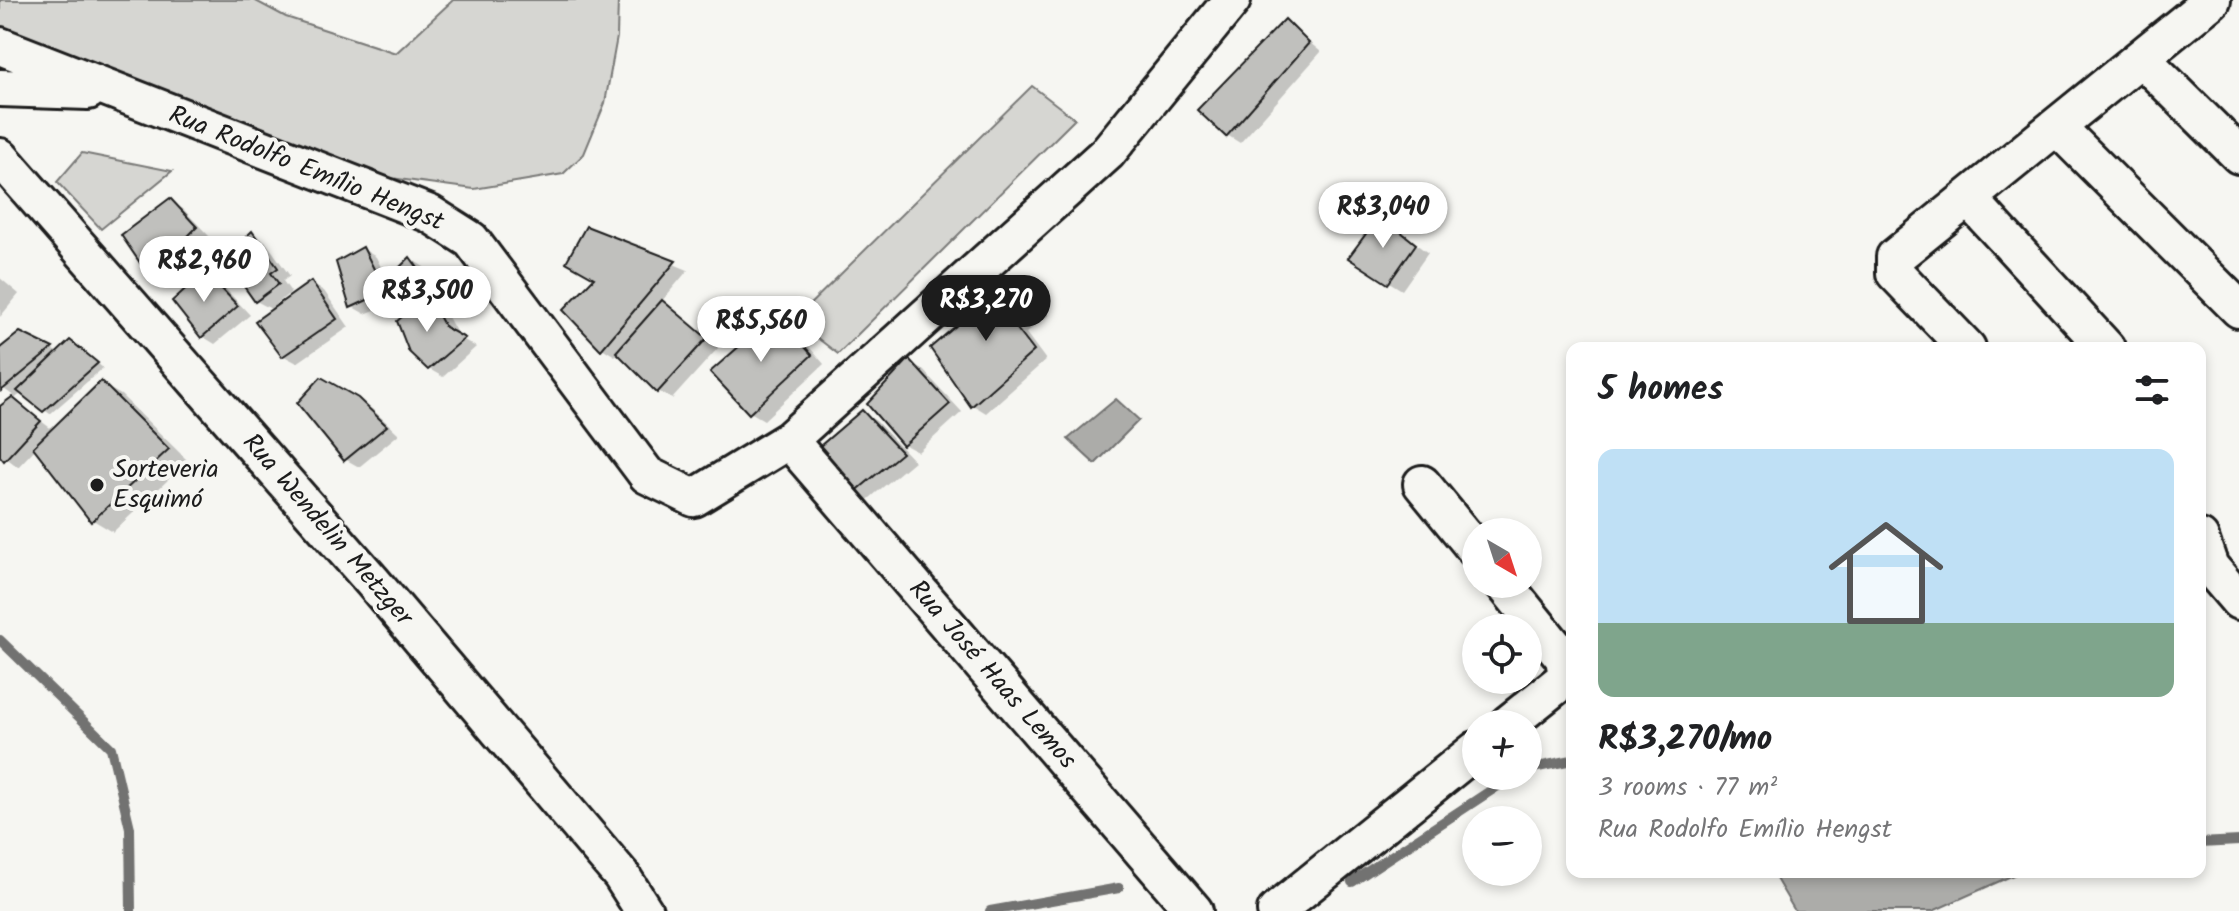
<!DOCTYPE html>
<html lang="en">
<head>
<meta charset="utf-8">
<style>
	body { margin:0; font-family:Kalam,sans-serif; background:#f6f6f6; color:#202124; height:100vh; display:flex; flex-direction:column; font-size:30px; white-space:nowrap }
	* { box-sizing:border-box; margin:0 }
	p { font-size:26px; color:#757577 }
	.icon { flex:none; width:44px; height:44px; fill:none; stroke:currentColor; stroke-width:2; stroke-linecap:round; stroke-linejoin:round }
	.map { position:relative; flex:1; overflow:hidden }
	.details { position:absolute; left:1566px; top:342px; width:640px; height:536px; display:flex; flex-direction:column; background:#fff; border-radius:16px; box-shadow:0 4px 12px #0003 }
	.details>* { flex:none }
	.needle { width:52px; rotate:141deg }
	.fabs { position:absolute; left:1462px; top:518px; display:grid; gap:16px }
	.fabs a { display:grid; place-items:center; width:80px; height:80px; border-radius:50%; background:#fff; box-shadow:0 4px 12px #0003; font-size:40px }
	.price { position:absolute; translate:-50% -68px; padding:0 18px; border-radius:28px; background:#fff; color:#222; font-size:26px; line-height:52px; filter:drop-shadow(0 2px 4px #0008) }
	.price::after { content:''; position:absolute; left:50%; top:48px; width:24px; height:18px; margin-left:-12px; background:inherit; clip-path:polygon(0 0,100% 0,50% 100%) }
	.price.selected { background:#1c1c1c; color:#fff }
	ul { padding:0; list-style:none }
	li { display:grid; align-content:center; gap:16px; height:424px; padding:0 32px }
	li+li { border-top:2px solid #e0e0e0 }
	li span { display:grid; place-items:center; height:248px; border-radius:16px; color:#555 }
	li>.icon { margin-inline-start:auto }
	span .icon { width:144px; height:144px; fill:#fffc; stroke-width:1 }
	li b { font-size:34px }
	h2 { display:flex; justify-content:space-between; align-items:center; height:96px; padding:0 32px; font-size:34px }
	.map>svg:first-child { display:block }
	.green { fill:#d6d6d2; stroke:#797977; stroke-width:2 }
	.water { fill:#acaca9; stroke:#727271; stroke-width:2 }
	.shadow { fill:#0003 }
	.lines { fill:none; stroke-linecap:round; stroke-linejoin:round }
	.stream { stroke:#727271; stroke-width:10 }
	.building { fill:#c0c0bd; stroke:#1c1c1c; stroke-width:2 }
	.minor-casing { stroke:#1c1c1c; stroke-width:42 }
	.minor { stroke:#f6f6f2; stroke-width:36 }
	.poi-dot { fill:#1c1c1c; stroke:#f6f6f2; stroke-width:3 }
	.labels { text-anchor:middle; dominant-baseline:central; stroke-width:8; stroke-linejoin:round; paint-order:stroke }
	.street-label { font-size:26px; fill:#1c1c1c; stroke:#f6f6f2 }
	.poi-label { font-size:26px; fill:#1c1c1c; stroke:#f6f6f2; text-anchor:start }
</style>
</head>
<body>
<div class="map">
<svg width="2239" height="911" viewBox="0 0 2239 911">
	<rect width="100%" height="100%" fill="#f6f6f2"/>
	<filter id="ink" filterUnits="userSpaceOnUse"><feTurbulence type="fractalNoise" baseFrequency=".0125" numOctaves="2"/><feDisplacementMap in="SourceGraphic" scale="16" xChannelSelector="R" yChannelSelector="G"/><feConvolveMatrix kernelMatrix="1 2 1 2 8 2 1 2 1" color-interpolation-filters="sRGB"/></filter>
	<g filter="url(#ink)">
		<path class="green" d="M0,0H254L286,17L396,53L453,0H618L617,37L605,103L584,154L563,174L474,189L383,177L0,43Z
			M1032,86L1075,119L838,354L794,320Z
			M82,153L172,171L101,229L57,182Z"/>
		<path class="water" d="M1116,399L1139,420L1095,464L1068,439Z
			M1772,872H2020L1933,911H1795Z"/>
		<path class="shadow" d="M1285,22L1321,52L1240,143L1227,135Z
			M170,201L183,209L209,236L163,282L150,274Z
			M1380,217L1428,253L1402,290L1389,282Z
			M587,228L688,270L661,302L719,347L672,399L658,391L619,352L615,356L602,348L597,277Z
			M252,234L265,241L290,276L283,281L291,292L276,304L278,307L311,284L324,291L349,327L297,363L284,356L273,310L256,301Z
			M363,249L376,257L392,289L411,259L424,267L438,287L426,297L442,306L459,337L476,347L443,377L429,369L415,309L392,292L387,305L365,314L351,306Z
			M205,273L218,281L250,315L215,344L202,336Z
			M0,278L19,294L0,317Z
			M1011,282L1025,289L1049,315L1026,333L1046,360L986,413L973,405Z
			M776,317L790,325L824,364L764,420L750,412Z
			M20,334L59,353L77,346L103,368L50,414L22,393L13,400L53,430L101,384L121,395L188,461L113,532L93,520L36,448L18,467L0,453V409L15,397L0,386V351Z
			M909,362L922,369L962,412L918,452L905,445L870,404Z
			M322,379L372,409L399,434L359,467L345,459Z
			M862,413L876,421L914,461L864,503L851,496Z"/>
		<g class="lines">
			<path class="stream" d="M0,640L111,748L130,828L131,911
				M1528,769L1572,760
				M2200,843L2239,841
				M1352,882L1513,776
				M990,911L1119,888"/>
		</g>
		<path class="building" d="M1285,19L1309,43L1226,137L1197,110Z
			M170,198L197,227L149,276L121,235Z
			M1380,215L1416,244L1388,284L1348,258Z
			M586,226L676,261L601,350L563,310L594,278L566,262Z
			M252,231L278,268L271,273L279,284L255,302L224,258Z
			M363,247L380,281L374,297L350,308L336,262Z
			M410,257L426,279L398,301L390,292L393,274Z
			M205,271L238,306L201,338L172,301Z
			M1011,279L1037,307L1014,325L1034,351L971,407L930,348Z
			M311,281L337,319L282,357L255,321Z
			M428,295L445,327L465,338L428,370L409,352L397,321Z
			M662,300L707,338L657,393L616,352Z
			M776,314L812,355L749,414L710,372Z
			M20,332L53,348L1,391L0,348Z
			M70,340L98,363L43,412L17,391Z
			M909,359L950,404L903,446L867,404Z
			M321,377L358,398L387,426L344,461L297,403Z
			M101,381L169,449L91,522L33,447Z
			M12,397L41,421L4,461L0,456V406Z
			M862,410L902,453L849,497L813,452Z"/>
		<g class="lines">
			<defs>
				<path id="minor" d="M0,46L430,214L471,240L647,475L694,498L789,440L1107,153L1232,0
					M2141,58L2239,155
					M0,88L88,91
					M2057,127L2239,309
					M0,157L372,581L621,875L644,911
					M1969,199L2106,348
					M1967,348L1895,273V257L2212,0
					M789,440L1194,911
					M1422,484L1476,550
					M2200,538L2210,567L2239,601
					M1504,584L1564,658L1567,677L1508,724
					M1276,911L1476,750"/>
			</defs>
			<use href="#minor" class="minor-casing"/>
			<use href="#minor" class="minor"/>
		</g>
	</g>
	<circle class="poi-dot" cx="97" cy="485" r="8"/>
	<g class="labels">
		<g class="street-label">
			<text transform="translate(306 169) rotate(22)">Rua Rodolfo Emílio Hengst</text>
			<text transform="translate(327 530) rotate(49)">Rua Wendelin Metzger</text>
			<text transform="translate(992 675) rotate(49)">Rua José Haas Lemos</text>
		</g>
		<g class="poi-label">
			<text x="113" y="470">Sorteveria<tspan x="113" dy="30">Esquimó</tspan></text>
		</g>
	</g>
</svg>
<div class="fabs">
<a><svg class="needle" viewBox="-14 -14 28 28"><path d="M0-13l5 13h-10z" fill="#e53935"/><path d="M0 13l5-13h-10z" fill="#757577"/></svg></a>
<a><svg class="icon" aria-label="locate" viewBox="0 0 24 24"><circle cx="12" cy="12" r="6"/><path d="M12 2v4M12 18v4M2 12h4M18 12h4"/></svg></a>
<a>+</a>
<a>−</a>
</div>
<b class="price" style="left:1383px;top:250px">R$3,040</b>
<b class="price" style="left:204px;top:304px">R$2,960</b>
<b class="price" style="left:427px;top:334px">R$3,500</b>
<b class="price selected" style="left:986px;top:343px">R$3,270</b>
<b class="price" style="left:761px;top:364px">R$5,560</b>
<section class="details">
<h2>5 homes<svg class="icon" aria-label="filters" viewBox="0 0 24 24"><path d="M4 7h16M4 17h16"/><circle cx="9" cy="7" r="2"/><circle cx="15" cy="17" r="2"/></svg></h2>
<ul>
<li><span style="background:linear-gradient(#bfe0f5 70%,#7fa58c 0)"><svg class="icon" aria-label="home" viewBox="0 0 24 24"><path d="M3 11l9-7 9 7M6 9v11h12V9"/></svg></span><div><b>R$3,270/mo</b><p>3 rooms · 77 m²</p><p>Rua Rodolfo Emílio Hengst</p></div></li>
</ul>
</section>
</div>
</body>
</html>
